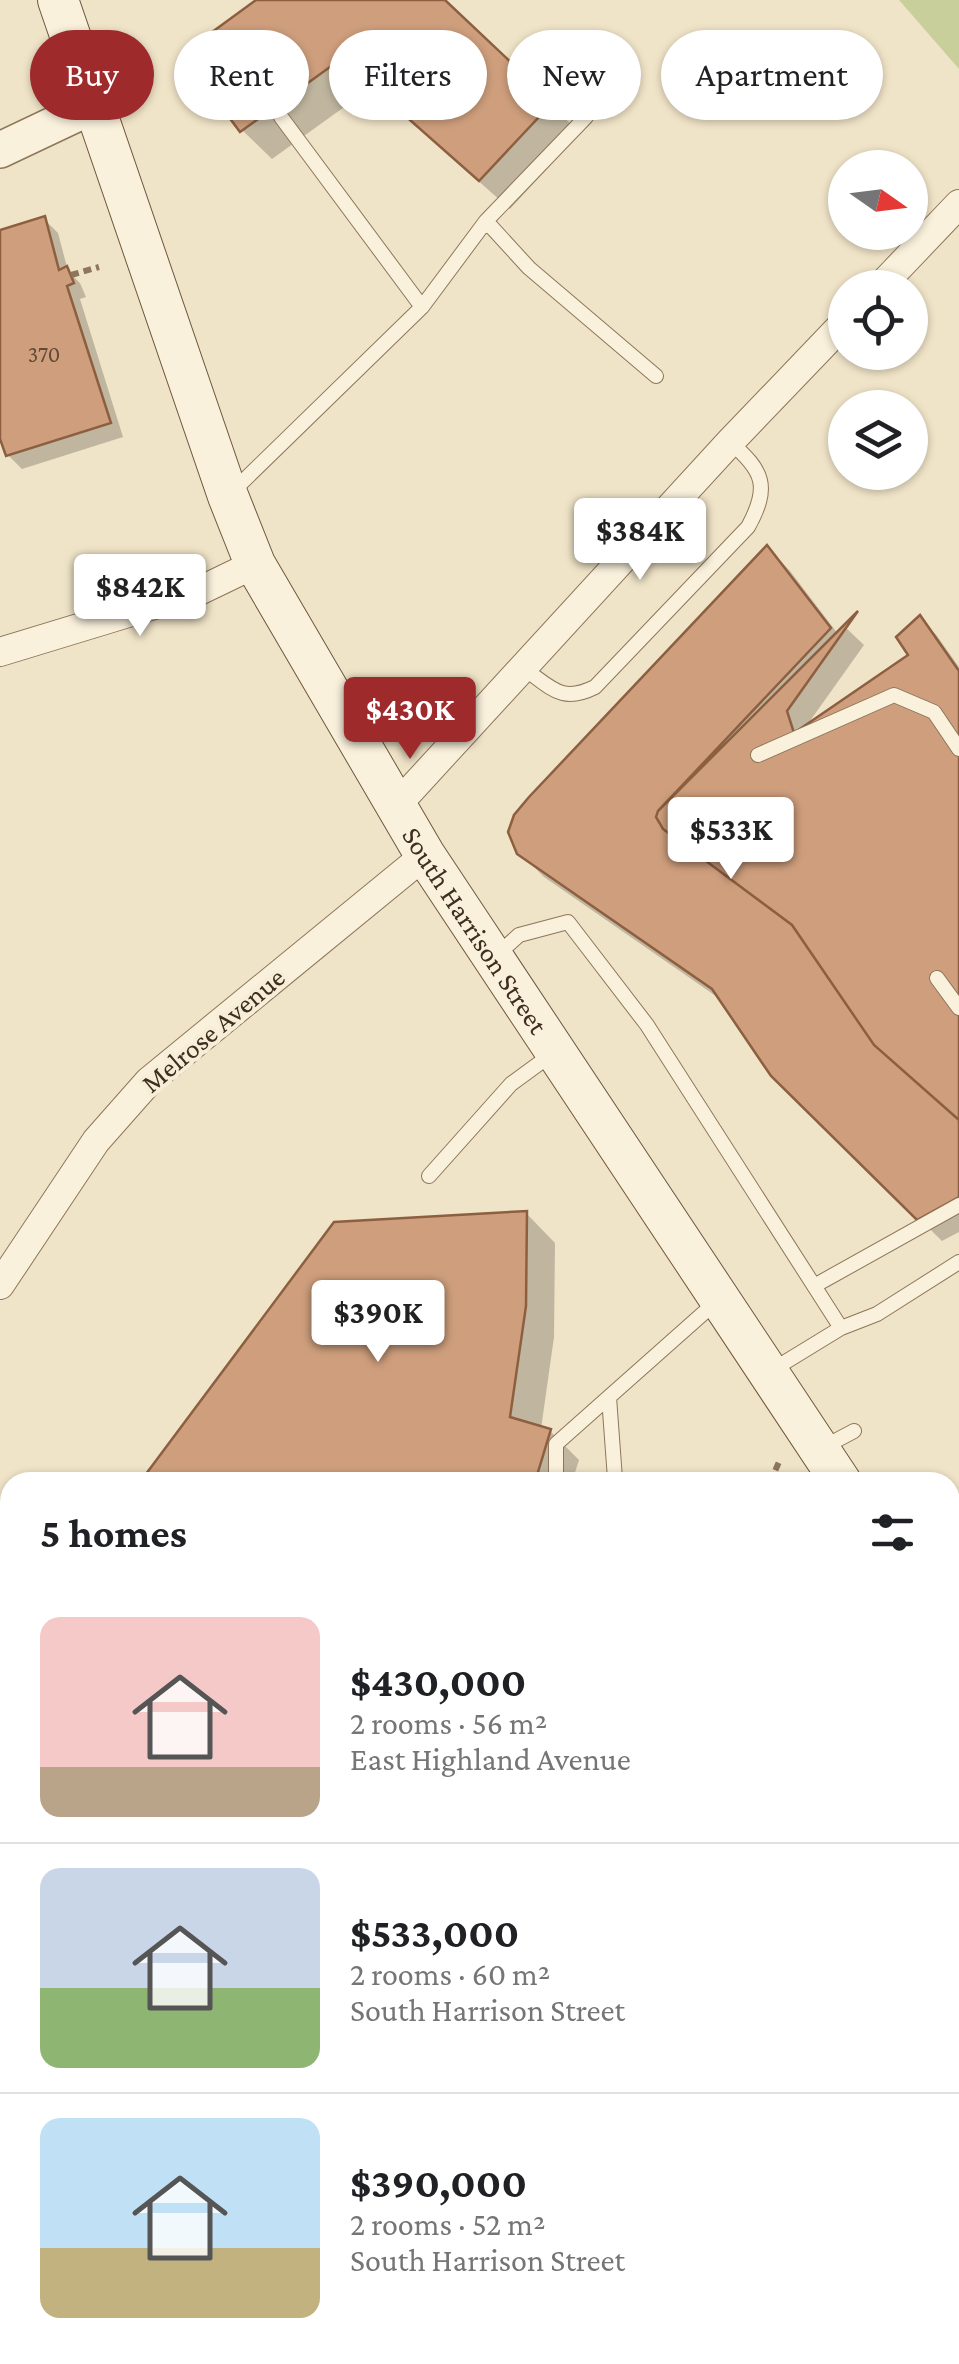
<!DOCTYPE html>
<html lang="en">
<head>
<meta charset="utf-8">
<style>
	body { margin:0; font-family:"Crimson Pro",serif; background:#f6f6f6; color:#202124; height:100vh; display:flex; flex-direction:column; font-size:38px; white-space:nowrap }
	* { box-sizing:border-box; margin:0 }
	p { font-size:32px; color:#757577 }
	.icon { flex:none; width:55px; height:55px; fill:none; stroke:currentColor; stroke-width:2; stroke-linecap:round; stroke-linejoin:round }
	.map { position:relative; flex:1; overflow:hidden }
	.sheet { position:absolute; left:0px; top:1472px; width:960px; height:892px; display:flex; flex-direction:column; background:#fff; border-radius:30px 30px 0 0; box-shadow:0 2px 8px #0004 }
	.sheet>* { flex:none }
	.banner { position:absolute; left:30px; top:30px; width:900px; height:90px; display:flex; gap:20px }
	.needle { width:65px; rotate:104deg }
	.controls { position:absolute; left:828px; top:150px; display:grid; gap:20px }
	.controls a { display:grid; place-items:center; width:100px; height:100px; border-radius:50%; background:#fff; box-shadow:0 2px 8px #0004; font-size:50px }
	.price { position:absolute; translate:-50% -85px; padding:0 22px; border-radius:10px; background:#fff; color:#222; font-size:32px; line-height:65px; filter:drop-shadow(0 2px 5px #0008) }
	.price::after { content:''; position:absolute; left:50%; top:60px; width:30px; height:22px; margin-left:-15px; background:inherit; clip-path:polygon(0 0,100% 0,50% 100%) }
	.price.selected { background:#9e2a2b; color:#fff }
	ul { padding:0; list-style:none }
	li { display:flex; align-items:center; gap:30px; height:250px; padding:0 40px }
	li+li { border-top:2px solid #e0e0e0 }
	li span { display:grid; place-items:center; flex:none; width:280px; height:200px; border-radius:20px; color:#555 }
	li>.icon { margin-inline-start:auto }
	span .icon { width:120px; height:120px; fill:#fffc; stroke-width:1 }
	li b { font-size:42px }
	h2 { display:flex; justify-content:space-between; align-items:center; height:120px; padding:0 40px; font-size:42px }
	.pill { padding:0 35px; border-radius:45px; background:#fff; box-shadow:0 2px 8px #0004; font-size:35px; line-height:90px }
	.pill.selected { background:#9e2a2b; color:#fff }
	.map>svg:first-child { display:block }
	.green { fill:#c9cf9b }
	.shadow { fill:#0003 }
	.building { fill:#cf9f7d; stroke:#8d5f41; stroke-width:2.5 }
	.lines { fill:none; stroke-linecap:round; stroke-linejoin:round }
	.service-casing { stroke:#8d765c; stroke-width:16 }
	.minor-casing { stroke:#8d765c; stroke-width:30 }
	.tertiary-casing { stroke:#8d765c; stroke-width:38 }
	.secondary-casing { stroke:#6f573f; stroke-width:42 }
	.path { stroke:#8d765c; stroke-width:6; stroke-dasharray:8 5; stroke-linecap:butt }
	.service { stroke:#faf1dc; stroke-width:14 }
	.minor { stroke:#faf1dc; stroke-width:28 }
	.tertiary { stroke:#faf1dc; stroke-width:35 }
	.secondary { stroke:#faf1dc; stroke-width:40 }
	.labels { text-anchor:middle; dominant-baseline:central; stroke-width:8; stroke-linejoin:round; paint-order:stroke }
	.number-label { font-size:22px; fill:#624a37 }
	.street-label { font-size:28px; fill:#3d2e20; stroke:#f7eed8 }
</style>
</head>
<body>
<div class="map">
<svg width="959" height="2364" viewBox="0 0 959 2364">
	<rect width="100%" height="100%" fill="#f0e4c8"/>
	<path class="green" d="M899,0H959V69Z"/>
	<path class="shadow" d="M260,0H442L580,133L510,209L372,87L272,159L242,130Z
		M44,219L58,233L68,271L80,283L86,297L80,299L123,437L22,469L8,455L0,432V233Z
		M768,548L790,571L838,634L845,627L864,645L805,728L911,656L920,618L937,636L959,667V1232L942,1241L773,1074L723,1001L544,877L519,852Z
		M526,1213L555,1243L554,1337L541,1429L550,1431L579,1460L572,1482H143L336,1225Z"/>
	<path class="building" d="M256,0H445L553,102L479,181L341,59L240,132L182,54Z
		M45,216L59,270L67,266L74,283L67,286L111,423L6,456L0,439V230Z
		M767,545L831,628L658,811L656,817L663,829L792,925L874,1045L959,1120V1197L917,1220L771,1076L712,989L517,854L508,832L514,815L529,797Z
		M858,611L787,711L794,733L908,655L896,637L920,615L959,671V1120L874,1045L792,925L663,829L656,817L658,811Z
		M527,1211L526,1306L510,1417L551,1429L535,1482H140L334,1222Z
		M10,1801V1875L0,1868V1817Z
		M950,1917L959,1931V2172L950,2159Z
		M10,2036V2108L0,2085V2050Z
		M957,2249L959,2252V2350L950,2337V2254Z
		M792,2355H813L819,2364H778Z
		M869,2355H913L919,2364H875Z"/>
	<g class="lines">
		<defs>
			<path id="service" d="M281,117L422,307
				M486,221L586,117
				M232,492L422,307L486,221L529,268L656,376
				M523,668C551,687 561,704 595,687L748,527C770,487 764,471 730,442
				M758,755L894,695L934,712L959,749
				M497,955L519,935L568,922L647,1025L841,1328L769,1372
				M937,978L959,1008
				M429,1176L511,1084L552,1054
				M814,1286L959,1205
				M841,1328L877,1314L959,1262
				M609,1397L615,1479L610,1482
				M820,1449L854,1431
				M556,1482V1444L716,1302
				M396,2355L402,2364
				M590,2355L597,2364
				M846,2355L849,2364
				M337,2364L347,2355"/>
			<path id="minor" d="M879,288L959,204
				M0,652L197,592L255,564
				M396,806L730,442L845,322
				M0,1285L96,1141L149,1081L425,855
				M133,2364L140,2355"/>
			<path id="tertiary" d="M0,150L93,106"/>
			<g id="secondary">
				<path id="s1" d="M58,0L228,496L255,564L425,855L841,1482"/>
				<path d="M950,1647L959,1661"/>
				<path d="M0,2184L10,2191"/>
				<path d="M253,2355L265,2364"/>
			</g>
		</defs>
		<use href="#service" class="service-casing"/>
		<use href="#minor" class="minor-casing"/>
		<use href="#tertiary" class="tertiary-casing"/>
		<use href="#secondary" class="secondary-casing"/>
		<path class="path" d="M71,275L99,267
			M770,1482L779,1462"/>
		<use href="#service" class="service"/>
		<use href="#minor" class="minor"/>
		<use href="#tertiary" class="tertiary"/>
		<use href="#secondary" class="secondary"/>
	</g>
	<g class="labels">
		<g class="number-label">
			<text x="44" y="354">370</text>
		</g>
		<g class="street-label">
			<text stroke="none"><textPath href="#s1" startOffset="1025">South Harrison Street</textPath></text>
			<text transform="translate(213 1030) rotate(-40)">Melrose Avenue</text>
		</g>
	</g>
</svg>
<div class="controls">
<a><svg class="needle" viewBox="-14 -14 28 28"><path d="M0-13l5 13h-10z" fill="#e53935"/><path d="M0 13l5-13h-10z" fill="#757577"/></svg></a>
<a><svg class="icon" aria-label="locate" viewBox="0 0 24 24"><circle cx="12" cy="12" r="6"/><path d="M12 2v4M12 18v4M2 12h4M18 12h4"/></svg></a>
<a><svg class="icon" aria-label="layers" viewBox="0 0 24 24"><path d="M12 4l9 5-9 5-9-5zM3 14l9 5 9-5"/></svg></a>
</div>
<b class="price" style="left:640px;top:583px">$384K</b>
<b class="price" style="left:140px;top:639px">$842K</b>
<b class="price selected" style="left:410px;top:762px">$430K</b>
<b class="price" style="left:731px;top:882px">$533K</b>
<b class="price" style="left:378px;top:1365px">$390K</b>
<div class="banner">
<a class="pill selected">Buy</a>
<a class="pill">Rent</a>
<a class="pill">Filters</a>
<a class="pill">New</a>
<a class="pill">Apartment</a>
</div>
<section class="sheet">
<h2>5 homes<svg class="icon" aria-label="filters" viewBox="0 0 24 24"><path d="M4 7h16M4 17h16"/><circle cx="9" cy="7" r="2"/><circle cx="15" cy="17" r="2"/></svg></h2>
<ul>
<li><span style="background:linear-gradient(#f6c9c9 75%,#b9a48a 0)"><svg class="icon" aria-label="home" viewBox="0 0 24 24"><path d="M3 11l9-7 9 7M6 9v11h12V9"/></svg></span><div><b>$430,000</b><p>2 rooms · 56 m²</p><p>East Highland Avenue</p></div></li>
<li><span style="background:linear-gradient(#c9d6e8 60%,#8fb573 0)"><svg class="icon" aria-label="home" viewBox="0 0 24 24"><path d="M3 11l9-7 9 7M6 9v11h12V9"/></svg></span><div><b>$533,000</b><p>2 rooms · 60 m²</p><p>South Harrison Street</p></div></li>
<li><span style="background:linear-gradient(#bfe0f5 65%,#c2b280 0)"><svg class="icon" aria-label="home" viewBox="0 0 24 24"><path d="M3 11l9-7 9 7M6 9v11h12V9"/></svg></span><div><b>$390,000</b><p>2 rooms · 52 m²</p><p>South Harrison Street</p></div></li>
</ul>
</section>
</div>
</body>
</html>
